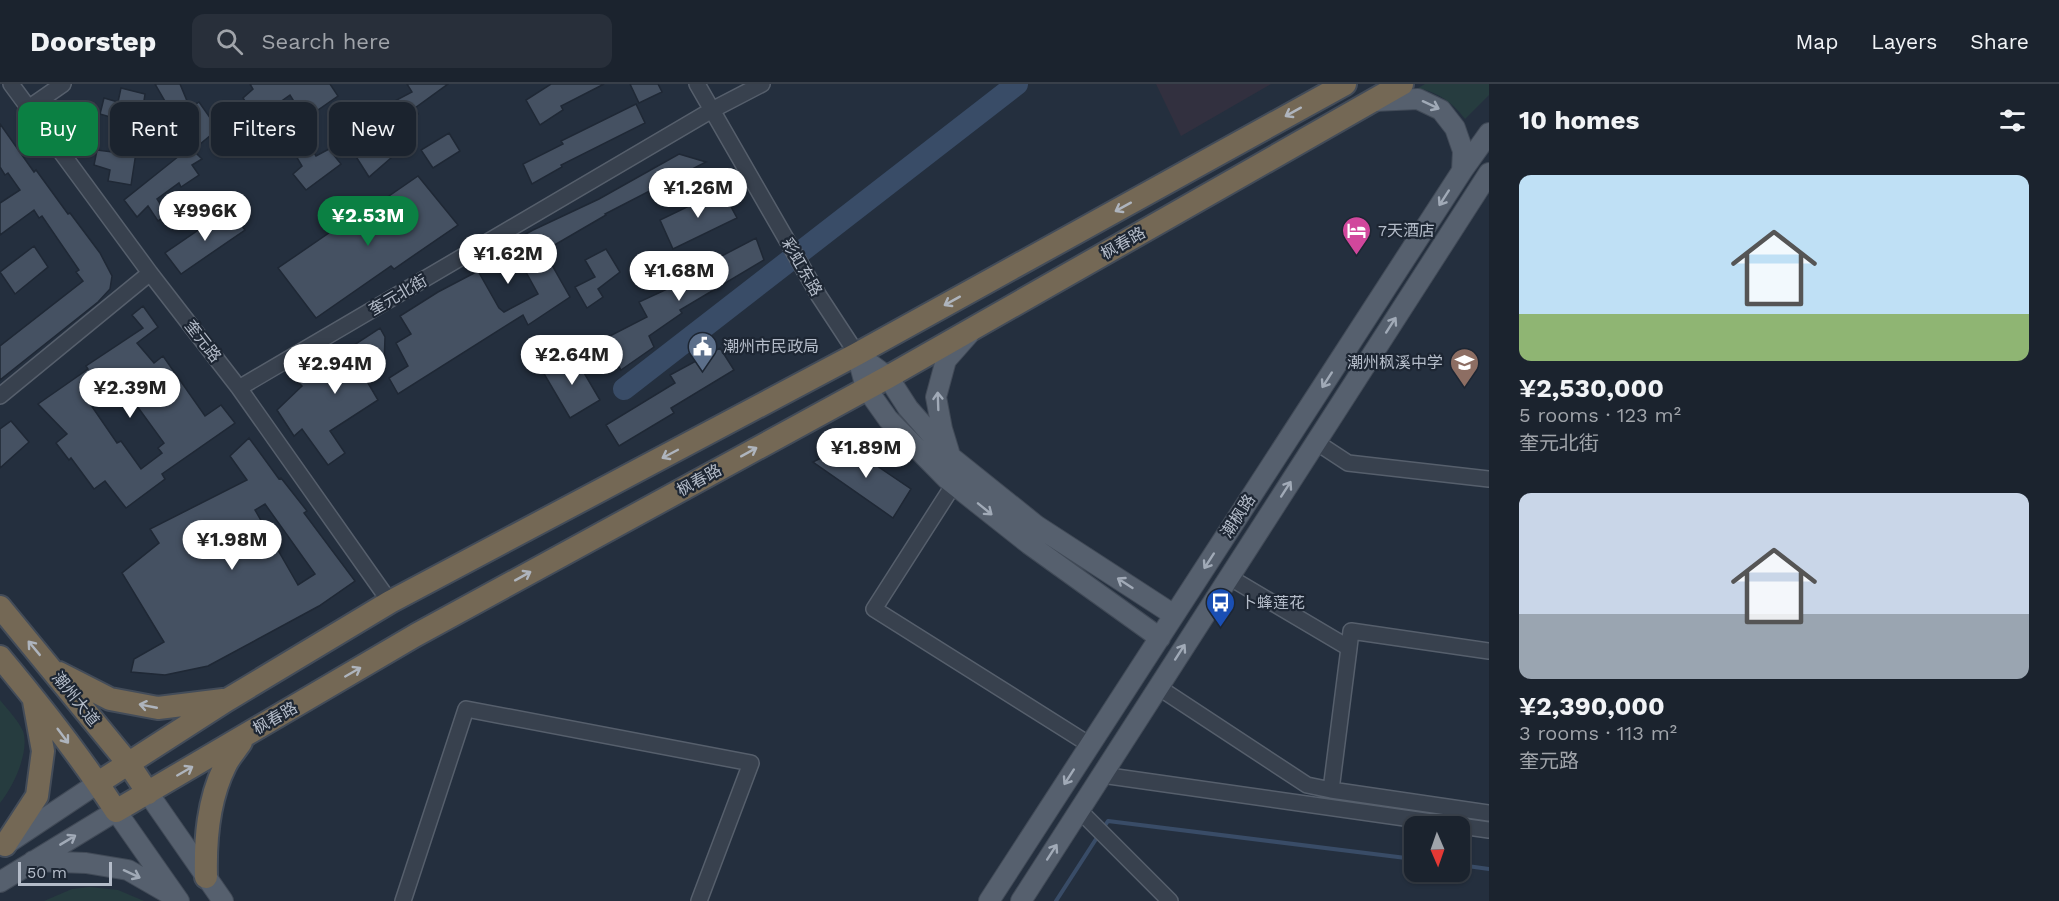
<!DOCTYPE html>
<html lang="en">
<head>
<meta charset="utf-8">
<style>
	body { margin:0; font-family:"Work Sans","Noto Sans SC",sans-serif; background:#282f3a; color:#f1f3f6; height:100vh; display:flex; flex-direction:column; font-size:22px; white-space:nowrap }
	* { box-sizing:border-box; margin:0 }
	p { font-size:20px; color:#a0a4aa }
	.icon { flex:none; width:33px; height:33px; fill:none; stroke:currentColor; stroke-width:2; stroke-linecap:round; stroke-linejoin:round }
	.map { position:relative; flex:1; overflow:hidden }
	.sheet { display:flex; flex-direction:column; background:#1b232e; width:570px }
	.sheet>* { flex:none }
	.hud { position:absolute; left:18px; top:18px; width:570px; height:54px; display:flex; gap:12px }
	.needle { width:39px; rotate:178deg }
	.buttons { position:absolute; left:1404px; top:732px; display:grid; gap:12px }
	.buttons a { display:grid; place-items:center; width:66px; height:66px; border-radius:12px; background:#1b232e; box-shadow:0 2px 4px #0004,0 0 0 2px #39404a; font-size:30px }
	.scale { position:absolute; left:18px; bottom:15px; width:94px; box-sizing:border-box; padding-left:6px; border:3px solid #b4bcc9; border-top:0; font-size:16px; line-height:21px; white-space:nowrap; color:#b4bcc9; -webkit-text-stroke:4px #1d2633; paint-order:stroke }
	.price { position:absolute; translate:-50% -51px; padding:0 14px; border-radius:21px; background:#fff; color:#222; font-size:20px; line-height:39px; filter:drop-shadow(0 2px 3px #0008) }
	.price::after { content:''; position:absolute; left:50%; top:36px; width:18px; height:14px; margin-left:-9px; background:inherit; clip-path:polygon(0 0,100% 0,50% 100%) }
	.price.active { background:#0b8043; color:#fff }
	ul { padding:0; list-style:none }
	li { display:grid; align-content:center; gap:12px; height:318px; padding:0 30px }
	li span { display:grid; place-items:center; height:186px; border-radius:12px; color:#555 }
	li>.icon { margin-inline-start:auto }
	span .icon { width:108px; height:108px; fill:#fffc; stroke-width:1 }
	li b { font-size:26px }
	h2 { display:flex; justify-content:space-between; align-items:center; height:72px; padding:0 30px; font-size:26px }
	.pill { padding:0 21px; border-radius:12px; background:#1b232e; box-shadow:0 2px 4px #0004,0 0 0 2px #39404a; font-size:21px; line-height:54px }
	.pill.active { background:#0b8043; color:#fff }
	header { display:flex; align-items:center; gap:36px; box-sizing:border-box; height:84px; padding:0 30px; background:#1b232e; border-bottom:2px solid #39404a }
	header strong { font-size:28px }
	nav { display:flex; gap:33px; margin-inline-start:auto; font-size:21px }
	.search { width:420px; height:54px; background:#282f3a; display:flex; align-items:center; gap:15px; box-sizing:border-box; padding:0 21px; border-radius:12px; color:#a0a4aa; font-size:22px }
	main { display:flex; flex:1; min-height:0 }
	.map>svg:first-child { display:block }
	.medical { fill:#32303f }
	.green { fill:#263c3f }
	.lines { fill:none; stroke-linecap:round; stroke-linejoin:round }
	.stream { stroke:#394c67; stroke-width:4 }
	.river { stroke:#394c67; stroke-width:22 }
	.building { fill:#455162; stroke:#1f2835; stroke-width:1.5; fill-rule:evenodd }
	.minor-casing { stroke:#565f6c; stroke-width:18 }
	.major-casing { stroke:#414a57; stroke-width:22 }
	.highway-casing { stroke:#434c59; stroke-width:26 }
	.minor { stroke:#38414e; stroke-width:15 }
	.major { stroke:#56606e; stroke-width:20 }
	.highway { stroke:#746855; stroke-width:22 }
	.oneway { stroke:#a1aab7 }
	.oneway2 { stroke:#aeb4bd }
	.labels { text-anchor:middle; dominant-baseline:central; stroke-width:4.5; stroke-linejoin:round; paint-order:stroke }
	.poi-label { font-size:16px; fill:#b4bcc9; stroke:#1d2633; text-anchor:start }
	.street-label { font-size:16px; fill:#b4bcc9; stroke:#1d2633 }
</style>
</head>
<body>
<header>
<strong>Doorstep</strong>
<div class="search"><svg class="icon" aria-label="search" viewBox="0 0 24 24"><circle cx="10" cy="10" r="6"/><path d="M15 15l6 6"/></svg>Search here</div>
<nav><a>Map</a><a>Layers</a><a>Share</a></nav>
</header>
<main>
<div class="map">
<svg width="1489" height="817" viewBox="0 0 1489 817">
	<rect width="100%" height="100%" fill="#242f3e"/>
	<path class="medical" d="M1156,0H1271L1181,52Z"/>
	<path class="green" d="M1425,0H1489V11L1465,35C1452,18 1439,9 1418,4Z
		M0,616C8,626 18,636 23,647C30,668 13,703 0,719Z
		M90,803L118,806L144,817H44L72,805Z"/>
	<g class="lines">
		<path class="stream" d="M1104,743L1108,737L1414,775
			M1460,781L1489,785
			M1056,817L1098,752"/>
		<path class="river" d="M624,305L1017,0"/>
	</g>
	<path class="building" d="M155,0H180L190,24L199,18L218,45L193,66L202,75L192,81L199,91L181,103L179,99L157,115L167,130L158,137L148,122L137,133L124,116L179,72L172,63L183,59L169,24Z
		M250,0H330L338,12L305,35L290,11L256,35L243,14L253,5Z
		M407,0H448L415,24L418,30L399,39L389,20L412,8Z
		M551,0H604L561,22L563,26L540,41L526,16Z
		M630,0H658L662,8L639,19Z
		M121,4L145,10L131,101L108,97L110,86L94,81L97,66L112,68L117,49H115L117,35L100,30L104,14L118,18Z
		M636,20L645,39L561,81L562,83L532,100L523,80L563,60L561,57Z
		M0,40L34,88L36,86L68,130L70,129L100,169L112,192L110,205L98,218L0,296V262L83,197L76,188L79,186L42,132L39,134L34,126L0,151V119L20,106L8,89L5,91L0,83Z
		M361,46L375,59L387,52L399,67L369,93L346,57Z
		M449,49L460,67L433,84L421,66Z
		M307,57L316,72L329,65L341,80L306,106L293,90L302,82L292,65Z
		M679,70L706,78L605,130L606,131L544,167L570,213L528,241L523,231L398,310L389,294L408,282L396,259L411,250L400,232L438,208L478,187L499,224L504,228L538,210L521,179L503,189L493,168L533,146L599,115Z
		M418,92L458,141L394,185L391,182L316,234L278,184L342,140L344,143Z
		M722,106L737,134L673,165L660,136Z
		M229,125L245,146L181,190L165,169Z
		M756,154L764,176L680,226L682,229L649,252L654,263L621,286L604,255L647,233L639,218L676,201L675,199L718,180L716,175Z
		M34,162L48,183L15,210L0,188Z
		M606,165L620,188L598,205L603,213L587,224L575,203L595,193L585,176Z
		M143,222L158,243L137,259L154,279L163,272L205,332L221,321L235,339L162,390L165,395L126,424L105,397L94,405L71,374L69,376L56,359L67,350L38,320L88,285L86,282L143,244L132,231ZM113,289L164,359L158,364L162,369L141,385L121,357L117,359L86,314L96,306L94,303Z
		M380,244L385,253L384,282L365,294L378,316L330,347L345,369L328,381L302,345L294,352L277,326L302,302L299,299L303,297L302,295Z
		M720,264L734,286L671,324L674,329L619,362L606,341L675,299L670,291Z
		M573,270L600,316L570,334L543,288Z
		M11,337L29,358L0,384V345Z
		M249,354L279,395L281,394L307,427L304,429L355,497L319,522L208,582L165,591L131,588L134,575L164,558L122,489L159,459L150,445L247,396L230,372ZM265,420L315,490L298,501L255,426Z
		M846,361L911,405L893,434L813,378Z"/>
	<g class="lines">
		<defs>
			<path id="minor" d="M11,0L150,189L239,304L390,518
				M697,0L819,212L857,270
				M30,23L63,0
				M239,304L712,26L762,0
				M0,312L150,189
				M1316,358L1348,379L1489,395
				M954,400L874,525L1090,661
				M1349,564L1351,547L1489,567
				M1158,603L1307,701L1331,706L1349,564L1229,493
				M1102,691L1489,746
				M1331,706L1489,729
				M1079,726L1170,817
				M403,817L466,625L751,679L699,817"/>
			<path id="major" d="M1374,17L1418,15L1441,26L1455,44L1463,67L1462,87
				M857,270L866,304L888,335L947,395L1029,460L1160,554
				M857,270L888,293L908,324L951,373L1037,442L1174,531
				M949,368L942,345L936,313L946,276L969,250
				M148,709L223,817
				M8,759L98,699
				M33,777L86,779L128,786L173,812
				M0,798L116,727L179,817
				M989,817L1462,87L1489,49
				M1021,817L1489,89"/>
			<path id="highway" d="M0,523L128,679L148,709
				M0,573C41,622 81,673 116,727L416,551L888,293L1402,0
				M59,589L110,615L158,624L223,616
				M98,699L227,616L390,518L857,270L1345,0
				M5,761L37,712L43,667L34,617
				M206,793C205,755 208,716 225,682C229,673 236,666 241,658"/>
		</defs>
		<use href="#minor" class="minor-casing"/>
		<use href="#major" class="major-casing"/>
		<use href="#highway" class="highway-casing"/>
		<use href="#minor" class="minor"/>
		<use href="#major" class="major"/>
		<use href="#highway" class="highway"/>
	</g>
	<defs><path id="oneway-shaft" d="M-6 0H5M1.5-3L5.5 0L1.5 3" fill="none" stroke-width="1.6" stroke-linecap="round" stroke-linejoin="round" transform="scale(1.5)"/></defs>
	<g class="oneway">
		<use href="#oneway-shaft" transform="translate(1431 21) rotate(25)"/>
		<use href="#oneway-shaft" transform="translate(1444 114) rotate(123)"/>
		<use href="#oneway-shaft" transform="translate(1391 241) rotate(-57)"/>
		<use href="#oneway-shaft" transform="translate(1327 296) rotate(123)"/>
		<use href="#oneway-shaft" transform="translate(938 317) rotate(-92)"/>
		<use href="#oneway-shaft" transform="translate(1286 405) rotate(-57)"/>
		<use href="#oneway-shaft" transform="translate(985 425) rotate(39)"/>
		<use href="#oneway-shaft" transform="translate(1209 477) rotate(123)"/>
		<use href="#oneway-shaft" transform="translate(1125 499) rotate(-147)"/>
		<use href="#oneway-shaft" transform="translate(1180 568) rotate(-57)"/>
		<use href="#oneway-shaft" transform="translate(1069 693) rotate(123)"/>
		<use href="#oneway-shaft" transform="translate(68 756) rotate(-31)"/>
		<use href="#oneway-shaft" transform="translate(1052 768) rotate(-57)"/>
		<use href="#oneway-shaft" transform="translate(132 790) rotate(25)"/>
	</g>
	<g class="oneway2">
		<use href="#oneway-shaft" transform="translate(1293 28) rotate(151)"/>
		<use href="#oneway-shaft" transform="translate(1123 123) rotate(151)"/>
		<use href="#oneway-shaft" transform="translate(952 217) rotate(151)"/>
		<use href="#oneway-shaft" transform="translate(749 368) rotate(-29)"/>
		<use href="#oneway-shaft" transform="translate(670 370) rotate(152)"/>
		<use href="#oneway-shaft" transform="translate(523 492) rotate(-29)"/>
		<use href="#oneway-shaft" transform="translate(34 564) rotate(-130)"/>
		<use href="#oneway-shaft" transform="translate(353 588) rotate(-30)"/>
		<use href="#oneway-shaft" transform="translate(148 622) rotate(-169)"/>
		<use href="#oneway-shaft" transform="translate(63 652) rotate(53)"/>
		<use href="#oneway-shaft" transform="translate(185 687) rotate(-30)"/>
	</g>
	<defs>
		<symbol id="hotel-pin" viewBox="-11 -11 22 30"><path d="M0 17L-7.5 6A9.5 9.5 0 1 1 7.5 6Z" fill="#d1479c" stroke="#1d2633"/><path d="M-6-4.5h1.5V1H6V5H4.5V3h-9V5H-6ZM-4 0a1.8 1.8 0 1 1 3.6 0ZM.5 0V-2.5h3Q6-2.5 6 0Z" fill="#fff"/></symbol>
		<symbol id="civic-pin" viewBox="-11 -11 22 30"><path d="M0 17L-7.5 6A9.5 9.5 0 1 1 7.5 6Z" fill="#5c6f8a" stroke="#1d2633"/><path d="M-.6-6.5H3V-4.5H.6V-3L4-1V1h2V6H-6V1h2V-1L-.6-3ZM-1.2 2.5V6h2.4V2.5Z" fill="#fff"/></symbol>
		<symbol id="school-pin" viewBox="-11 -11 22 30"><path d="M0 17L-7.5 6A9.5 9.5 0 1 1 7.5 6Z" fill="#8d6e63" stroke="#1d2633"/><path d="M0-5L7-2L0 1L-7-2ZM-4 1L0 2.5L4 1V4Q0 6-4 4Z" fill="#fff"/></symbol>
		<symbol id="bus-pin" viewBox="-11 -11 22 30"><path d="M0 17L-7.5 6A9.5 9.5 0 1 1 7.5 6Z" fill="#1a4fb4" stroke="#1d2633"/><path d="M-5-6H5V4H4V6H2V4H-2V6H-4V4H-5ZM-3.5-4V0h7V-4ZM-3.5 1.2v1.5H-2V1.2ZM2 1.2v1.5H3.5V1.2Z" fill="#fff"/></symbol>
	</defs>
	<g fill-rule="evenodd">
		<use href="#hotel-pin" x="1340" y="130" width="33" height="45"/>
		<use href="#civic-pin" x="686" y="246" width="33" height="45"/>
		<use href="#school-pin" x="1448" y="262" width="33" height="45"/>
		<use href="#bus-pin" x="1204" y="502" width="33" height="45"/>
	</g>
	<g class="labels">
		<g class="poi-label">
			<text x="1378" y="146">7天酒店</text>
			<text x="723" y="262">潮州市民政局</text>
			<text x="1443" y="278" text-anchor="end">潮州枫溪中学</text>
			<text x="1241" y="518">卜蜂莲花</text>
		</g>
		<g class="street-label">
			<text transform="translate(1123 159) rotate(-30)">枫春路</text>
			<text transform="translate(802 183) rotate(60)">彩虹东路</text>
			<text transform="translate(398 211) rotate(-30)">奎元北街</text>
			<text transform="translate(203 257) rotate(52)">奎元路</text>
			<text transform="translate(699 396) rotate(-29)">枫春路</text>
			<text transform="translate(1238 432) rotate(-57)">潮枫路</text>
			<text transform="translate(76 615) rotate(51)">潮州大道</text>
			<text transform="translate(275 634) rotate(-30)">枫春路</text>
		</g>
	</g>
</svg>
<div class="buttons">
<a><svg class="needle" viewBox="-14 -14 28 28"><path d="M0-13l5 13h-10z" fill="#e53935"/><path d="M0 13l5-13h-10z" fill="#a0a4aa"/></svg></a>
</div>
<div class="scale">50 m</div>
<b class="price" style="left:698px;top:135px">¥1.26M</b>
<b class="price" style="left:205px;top:158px">¥996K</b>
<b class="price active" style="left:368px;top:163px">¥2.53M</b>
<b class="price" style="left:508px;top:201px">¥1.62M</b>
<b class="price" style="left:679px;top:218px">¥1.68M</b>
<b class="price" style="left:572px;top:302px">¥2.64M</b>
<b class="price" style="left:335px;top:311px">¥2.94M</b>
<b class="price" style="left:130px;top:335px">¥2.39M</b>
<b class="price" style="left:866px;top:395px">¥1.89M</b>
<b class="price" style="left:232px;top:487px">¥1.98M</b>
<div class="hud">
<a class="pill active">Buy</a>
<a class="pill">Rent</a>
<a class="pill">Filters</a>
<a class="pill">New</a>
</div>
</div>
<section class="sheet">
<h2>10 homes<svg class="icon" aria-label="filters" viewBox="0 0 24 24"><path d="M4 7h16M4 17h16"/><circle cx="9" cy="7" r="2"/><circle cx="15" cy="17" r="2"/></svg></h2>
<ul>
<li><span style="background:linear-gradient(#bfe0f5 75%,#8fb573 0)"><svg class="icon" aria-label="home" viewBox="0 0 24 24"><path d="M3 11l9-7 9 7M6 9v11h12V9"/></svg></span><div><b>¥2,530,000</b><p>5 rooms · 123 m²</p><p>奎元北街</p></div></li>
<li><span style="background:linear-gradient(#c9d6e8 65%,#9aa5b1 0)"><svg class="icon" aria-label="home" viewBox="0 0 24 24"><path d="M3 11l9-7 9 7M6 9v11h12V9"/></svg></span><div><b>¥2,390,000</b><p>3 rooms · 113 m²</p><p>奎元路</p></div></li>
</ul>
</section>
</main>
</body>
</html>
